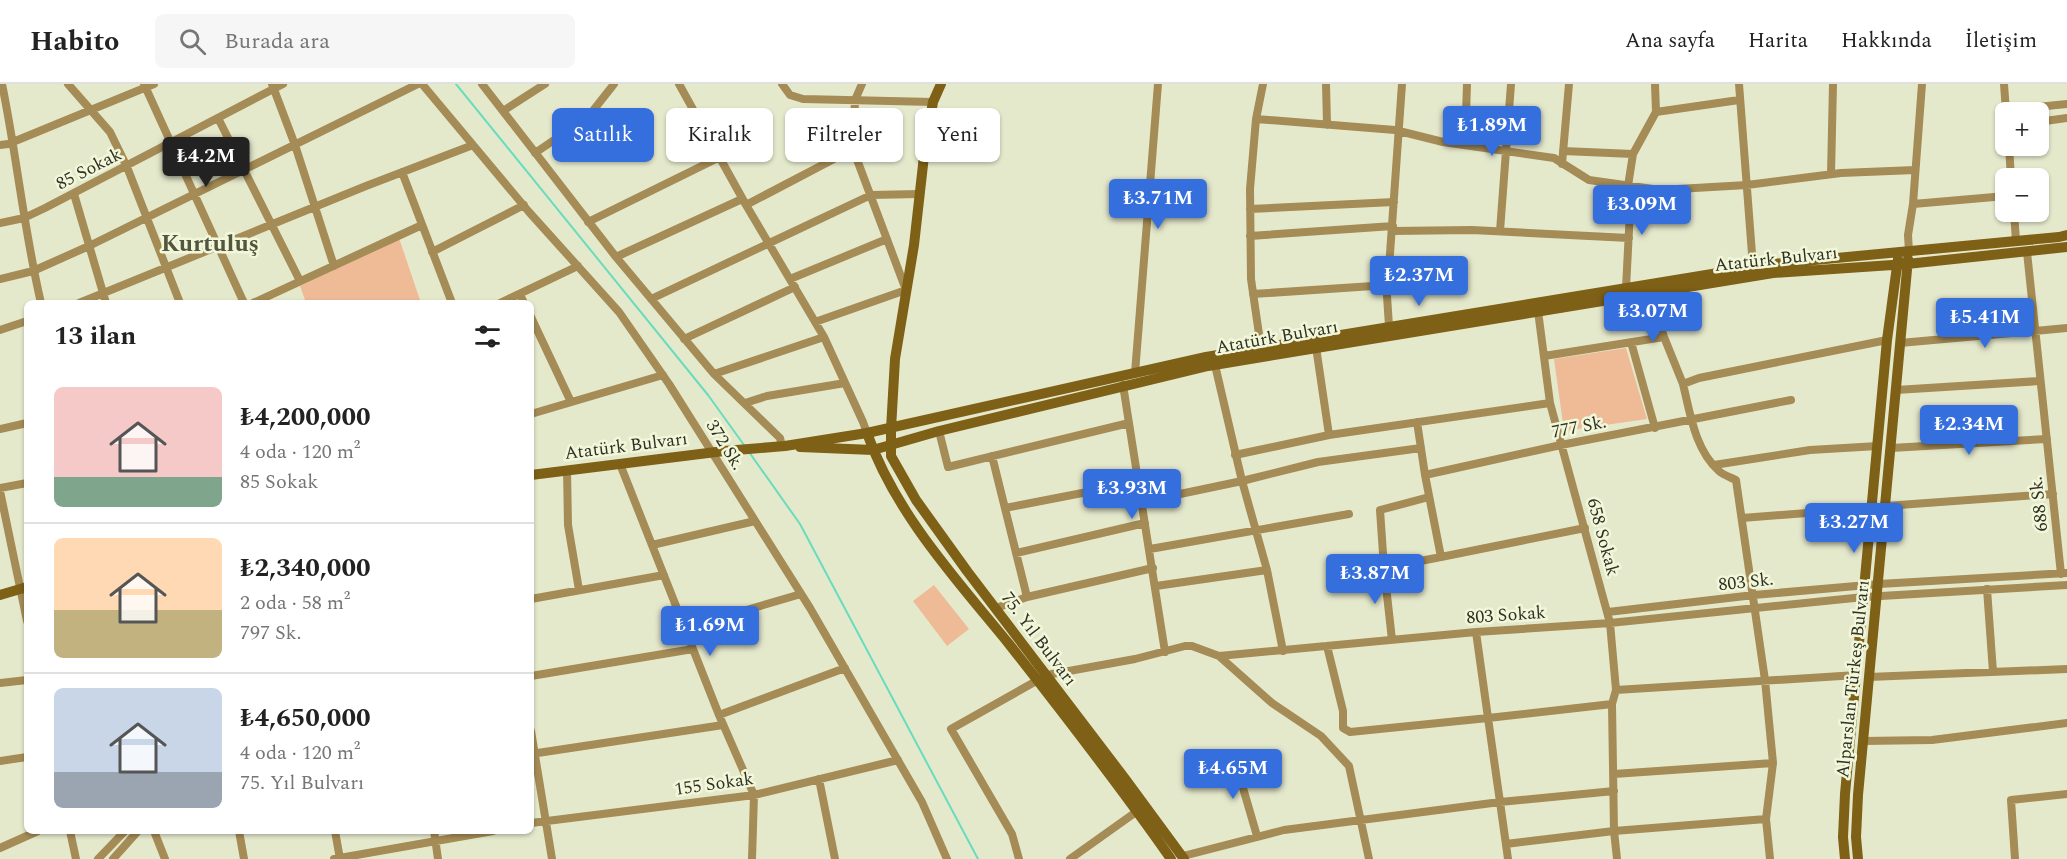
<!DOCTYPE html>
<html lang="tr">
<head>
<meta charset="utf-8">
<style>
	body { margin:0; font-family:Spectral,serif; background:#f6f6f6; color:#222; height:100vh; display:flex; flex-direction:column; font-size:22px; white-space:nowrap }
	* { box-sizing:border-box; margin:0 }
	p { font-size:20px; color:#767676 }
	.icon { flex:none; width:33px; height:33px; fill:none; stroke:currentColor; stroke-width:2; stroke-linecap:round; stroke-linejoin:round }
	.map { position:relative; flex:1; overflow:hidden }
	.side { position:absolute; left:24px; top:216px; width:510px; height:534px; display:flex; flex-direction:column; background:#fff; border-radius:9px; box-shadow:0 2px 4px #0004 }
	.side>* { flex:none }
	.guide { position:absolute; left:552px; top:24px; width:570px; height:54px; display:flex; gap:12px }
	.controls { position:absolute; left:1995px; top:18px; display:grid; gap:12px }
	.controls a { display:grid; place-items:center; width:54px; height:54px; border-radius:9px; background:#fff; box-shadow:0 2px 4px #0004; font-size:30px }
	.price { position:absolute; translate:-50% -51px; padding:0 14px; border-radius:6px; background:#356edd; color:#fff; font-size:20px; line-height:39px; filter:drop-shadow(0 2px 3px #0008) }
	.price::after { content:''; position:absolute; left:50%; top:36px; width:18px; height:14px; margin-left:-9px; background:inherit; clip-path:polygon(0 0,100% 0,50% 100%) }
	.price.selected { background:#222; color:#fff }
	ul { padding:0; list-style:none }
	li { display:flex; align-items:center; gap:18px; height:150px; padding:0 30px }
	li+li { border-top:2px solid #e0e0e0 }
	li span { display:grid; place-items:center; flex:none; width:168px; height:120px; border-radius:9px; color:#555 }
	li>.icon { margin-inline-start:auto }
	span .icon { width:72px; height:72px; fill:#fffc; stroke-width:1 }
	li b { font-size:26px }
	h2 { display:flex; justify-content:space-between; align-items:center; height:72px; padding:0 30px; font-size:26px }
	.chip { padding:0 21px; border-radius:9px; background:#fff; box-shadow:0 2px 4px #0004; font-size:21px; line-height:54px }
	.chip.selected { background:#356edd; color:#fff }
	header { display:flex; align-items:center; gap:36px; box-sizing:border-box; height:84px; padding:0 30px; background:#fff; border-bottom:2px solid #e0e0e0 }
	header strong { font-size:28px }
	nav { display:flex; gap:33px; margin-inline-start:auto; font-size:21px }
	.search { width:420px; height:54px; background:#f6f6f6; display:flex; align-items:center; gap:15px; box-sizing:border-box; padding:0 21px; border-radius:9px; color:#767676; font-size:22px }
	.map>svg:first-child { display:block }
	.park { fill:#efba96 }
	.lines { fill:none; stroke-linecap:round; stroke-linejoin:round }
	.stream { stroke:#68dcbd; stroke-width:2 }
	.street { stroke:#a58b55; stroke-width:8 }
	.secondary { stroke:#7e6016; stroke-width:10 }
	.labels { text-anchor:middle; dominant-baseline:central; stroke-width:5; stroke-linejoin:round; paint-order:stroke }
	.street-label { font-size:18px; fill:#2f3025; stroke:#f2f7d9 }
	.district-label { font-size:24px; font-weight:bold; fill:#53563e; stroke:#f2f7d9 }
</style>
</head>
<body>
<header>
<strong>Habito</strong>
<div class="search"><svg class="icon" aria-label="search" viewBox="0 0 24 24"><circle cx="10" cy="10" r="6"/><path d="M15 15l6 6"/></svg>Burada ara</div>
<nav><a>Ana sayfa</a><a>Harita</a><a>Hakkında</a><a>İletişim</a></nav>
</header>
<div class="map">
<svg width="2067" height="775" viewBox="0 0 2067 775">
	<rect width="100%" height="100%" fill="#e5e9cc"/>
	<path class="park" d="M399,154L421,219H306L300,202Z
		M1626,264L1647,335L1564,347L1554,275Z
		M934,501L969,545L947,562L913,517Z"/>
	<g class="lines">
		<path class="stream" d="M456,0L708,311L744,361
			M749,368L800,440L978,775"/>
		<path class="street" d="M2,0C17,73 24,147 41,219
			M68,0L110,48L127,83L180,219
			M144,0L244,219
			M272,0L295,61L334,182
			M422,0L529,128L619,228L669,300L810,524L922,718L947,775
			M482,0L616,173L714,290L780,354L782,362
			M679,0L746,121L824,253L863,338L867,349
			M782,0L790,11L803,15L933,18
			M1326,0L1327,41
			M1655,0L1656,28
			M1739,0L1753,183
			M2004,0L2006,28
			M2006,26L2067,20
			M503,27L545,0
			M218,34L300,197
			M1256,35L1395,46L1443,58L1554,74L1589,96L1660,106L1747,101L1841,89L1915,86
			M2038,38L2067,34
			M0,61L8,60L154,0
			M1465,61L1467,0
			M2009,62L2011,94
			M1563,67L1633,70
			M535,69L588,33L614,0
			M1562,80L1569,0
			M402,88L452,219
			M1831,90L1833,0
			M74,110L106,219
			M1913,120L2006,112
			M746,121L853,65
			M1250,125L1394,118
			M2014,128L2016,157
			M588,138L720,73
			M0,139L24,134L45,124L283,0
			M1392,147L1472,146L1629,154
			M1500,147L1511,0
			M1250,152L1393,142
			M432,168L524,121
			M1909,168L1908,151L1913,120L1922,0
			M2027,168L2061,490
			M616,173L742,115
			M0,195L33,187L89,162L418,0
			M790,195L887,155
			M1626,204L1630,127L1628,102L1633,70L1656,28L1739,16
			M1650,209L1664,253L1683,300
			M520,210L524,219
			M1253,210L1388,201
			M651,215L871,111L919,110
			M79,219L366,102L473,61
			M253,219L422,141
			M500,219L578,182
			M1538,227L1550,319L1610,539L1616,606L1612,620L1614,747L1766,735L1773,679L1765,596L1736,396C1730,393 1723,391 1719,387C1695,366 1690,329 1683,300L1699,294L1887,256
			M531,233L571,318
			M815,238L906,206L853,65L855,16L862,0
			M1389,242L1387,212L1402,0
			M0,246L27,237
			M684,255L795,203
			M1631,258L1655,344
			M1900,259L2067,244
			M1261,264L1251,195L1250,105L1256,35L1263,0
			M1544,272L1664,253
			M1215,281L1242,397L1267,486L1283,567
			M1135,289L1158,0
			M714,290L824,253
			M1123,301L1165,568
			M1896,306L2040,297
			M745,319L767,312L845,299
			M531,330L663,291
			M1417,338L1425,391L1561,361L1791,316
			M0,345L27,339
			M939,347L948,383L1129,339
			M1329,351L1550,319
			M1891,364L2047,355
			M1235,371L1329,351L1316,263
			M992,372L1027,513L996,524
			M620,380L719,631L754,711L752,775
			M1714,381L1810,366L1878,362
			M567,386L568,441L579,506
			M1425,391L1441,473L1585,444
			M0,404L27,399
			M0,407L27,537
			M1429,413L1380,426L1384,484L1441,473
			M1142,418L1242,397L1318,378L1421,364
			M1885,422L2053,410
			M1005,424L1139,398
			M1742,434L1872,424
			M652,461L755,437
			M1150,465L1349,430
			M1016,469L1145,439
			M1384,484L1392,556
			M1156,502L1267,486
			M1987,505L1993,588
			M1027,513L1153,484
			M531,515L664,491
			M1608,528L1754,511L1879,500L2067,489
			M685,544L801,510
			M1476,548L1488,634L1612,620
			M1219,572L1272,619L1321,652L1349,682L1369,775
			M531,592L693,565
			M1869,593L2067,585
			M0,599L27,596
			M1616,606L1857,591
			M719,631L845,584
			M531,647L552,775
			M1863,657L1932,656L2067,639
			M531,670L723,641
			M1234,673L1257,752
			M0,677L27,673
			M1614,690L1773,679
			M819,695L835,775
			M1766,735L1770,775
			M531,739L754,711L898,676
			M70,747L76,775
			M154,747L165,775
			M239,747L244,775
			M335,747L340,775
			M434,747L438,775
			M1506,760L1614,747L1617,775
			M0,764L38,747
			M1183,772L1284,746L1500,718L1488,634L1350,648L1343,644V627L1327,562
			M98,775L125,747
			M113,775L138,747
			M334,775L493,747
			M1019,775L1012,750L951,645L1047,591L1135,575L1185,562H1192L1219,572L1476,548L1610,539L1864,513L2067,501
			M1070,775L1136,728
			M1508,775L1500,718L1614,707
			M2015,775L2011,716L2067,710"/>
		<path class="secondary" d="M941,0L933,18L925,63L914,161L895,275L891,345V372L916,416L967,487L1126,696L1184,775
			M867,349C895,429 956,495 1009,560C1064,630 1120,702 1171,775
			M800,363L873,366L939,347L1208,282L1773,189L1907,180L2067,163
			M531,391L724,367L785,362L867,349L1206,273L1773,180L2059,153L2067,151
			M0,511L27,503
			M1845,775L1843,753L1845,710L1887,256L1898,175
			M1858,775L1856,753L1858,711L1908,175"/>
	</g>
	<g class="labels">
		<g class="street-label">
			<text transform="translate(89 85) rotate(-27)">85 Sokak</text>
			<text transform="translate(1776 175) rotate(-6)">Atatürk Bulvarı</text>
			<text transform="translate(1277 253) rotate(-10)">Atatürk Bulvarı</text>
			<text transform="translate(1579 343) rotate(-11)">777 Sk.</text>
			<text transform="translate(725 361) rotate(58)">372 Sk.</text>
			<text transform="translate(626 362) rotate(-7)">Atatürk Bulvarı</text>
			<text transform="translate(2039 420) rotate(-96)">688 Sk.</text>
			<text transform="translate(1603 453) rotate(75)">658 Sokak</text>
			<text transform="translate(1746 498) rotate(-6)">803 Sk.</text>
			<text transform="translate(1506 531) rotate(-4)">803 Sokak</text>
			<text transform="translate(1039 555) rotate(53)">75. Yıl Bulvarı</text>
			<text transform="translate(1853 595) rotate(-84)">Alparslan Türkeş Bulvarı</text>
			<text transform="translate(714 700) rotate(-8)">155 Sokak</text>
		</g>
		<g class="district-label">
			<text x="210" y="160">Kurtuluş</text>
		</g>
	</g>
</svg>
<div class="controls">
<a>+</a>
<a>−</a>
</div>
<b class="price" style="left:1492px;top:73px">₺1.89M</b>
<b class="price selected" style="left:206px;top:104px">₺4.2M</b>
<b class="price" style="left:1158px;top:146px">₺3.71M</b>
<b class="price" style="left:1642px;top:152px">₺3.09M</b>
<b class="price" style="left:1419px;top:223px">₺2.37M</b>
<b class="price" style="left:1653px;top:259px">₺3.07M</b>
<b class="price" style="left:1985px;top:265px">₺5.41M</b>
<b class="price" style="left:1969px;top:372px">₺2.34M</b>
<b class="price" style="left:1132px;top:436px">₺3.93M</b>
<b class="price" style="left:1854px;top:470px">₺3.27M</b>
<b class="price" style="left:1375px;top:521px">₺3.87M</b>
<b class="price" style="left:710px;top:573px">₺1.69M</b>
<b class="price" style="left:1233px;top:716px">₺4.65M</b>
<div class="guide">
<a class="chip selected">Satılık</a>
<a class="chip">Kiralık</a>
<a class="chip">Filtreler</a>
<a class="chip">Yeni</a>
</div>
<section class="side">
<h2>13 ilan<svg class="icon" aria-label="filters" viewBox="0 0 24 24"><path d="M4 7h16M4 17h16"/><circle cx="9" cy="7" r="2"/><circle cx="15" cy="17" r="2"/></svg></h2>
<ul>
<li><span style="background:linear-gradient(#f6c9c9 75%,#7fa58c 0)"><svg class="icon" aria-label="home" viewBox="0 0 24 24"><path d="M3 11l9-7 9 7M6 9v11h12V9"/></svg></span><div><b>₺4,200,000</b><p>4 oda · 120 m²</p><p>85 Sokak</p></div></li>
<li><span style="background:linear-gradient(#ffd9b3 60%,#c2b280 0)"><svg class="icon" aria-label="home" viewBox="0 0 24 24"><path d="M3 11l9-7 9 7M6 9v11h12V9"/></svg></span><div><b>₺2,340,000</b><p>2 oda · 58 m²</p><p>797 Sk.</p></div></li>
<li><span style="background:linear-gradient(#c9d6e8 70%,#9aa5b1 0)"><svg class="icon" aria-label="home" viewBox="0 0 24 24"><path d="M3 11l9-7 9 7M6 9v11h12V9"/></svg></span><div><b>₺4,650,000</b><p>4 oda · 120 m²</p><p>75. Yıl Bulvarı</p></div></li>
</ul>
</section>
</div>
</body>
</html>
